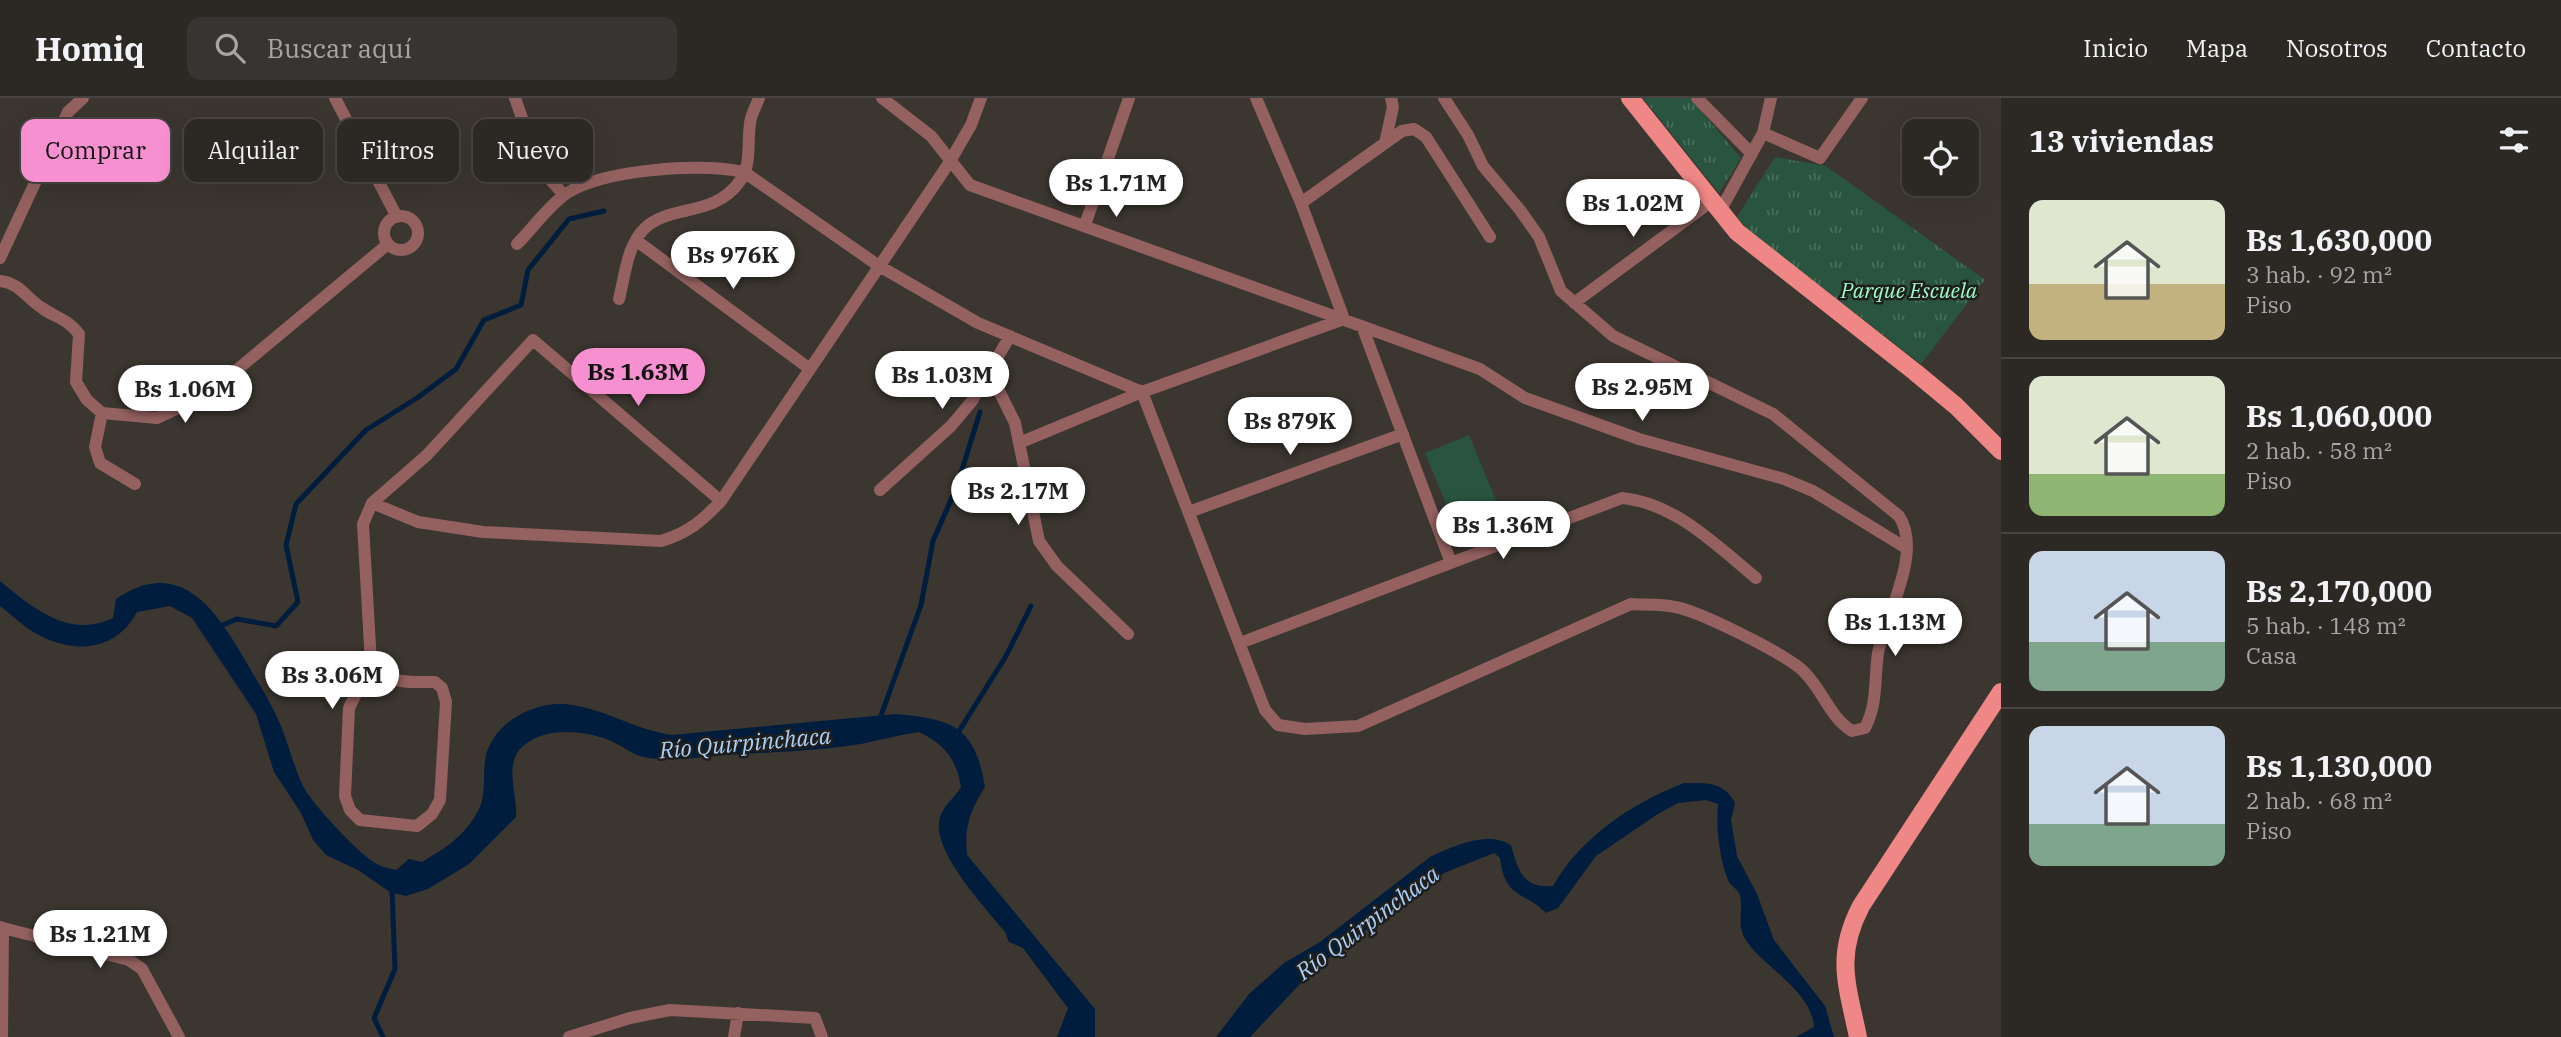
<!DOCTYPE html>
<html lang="es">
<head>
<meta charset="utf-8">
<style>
	body { margin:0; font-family:"IBM Plex Serif",serif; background:#383431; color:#f1f3f6; height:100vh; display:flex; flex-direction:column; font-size:26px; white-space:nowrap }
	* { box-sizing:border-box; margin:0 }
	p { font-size:23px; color:#a6a6a6 }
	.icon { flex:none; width:38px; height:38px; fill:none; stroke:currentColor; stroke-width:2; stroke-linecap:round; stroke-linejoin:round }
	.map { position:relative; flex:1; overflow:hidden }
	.details { display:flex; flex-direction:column; background:#2c2824; width:560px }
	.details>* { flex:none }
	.guide { position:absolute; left:21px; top:21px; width:665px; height:63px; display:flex; gap:14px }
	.fabs { position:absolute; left:1902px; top:21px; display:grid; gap:14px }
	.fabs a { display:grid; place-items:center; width:77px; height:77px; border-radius:14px; background:#2c2824; box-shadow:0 7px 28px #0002,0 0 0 2px #484441; font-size:35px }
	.price { position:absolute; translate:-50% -60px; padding:0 16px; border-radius:24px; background:#fff; color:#222; font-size:23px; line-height:46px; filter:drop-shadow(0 2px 4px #0008) }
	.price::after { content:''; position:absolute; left:50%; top:42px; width:21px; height:16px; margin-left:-10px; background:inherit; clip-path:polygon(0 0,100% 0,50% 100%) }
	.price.current { background:#f690d0; color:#111 }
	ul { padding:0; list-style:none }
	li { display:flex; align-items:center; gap:21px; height:175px; padding:0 28px }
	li+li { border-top:2px solid #484441 }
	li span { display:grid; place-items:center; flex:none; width:196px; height:140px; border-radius:14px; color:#555 }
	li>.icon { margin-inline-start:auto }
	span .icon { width:84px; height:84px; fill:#fffc; stroke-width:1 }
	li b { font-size:30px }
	h2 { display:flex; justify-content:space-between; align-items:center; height:84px; padding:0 28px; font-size:30px }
	.tag { padding:0 24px; border-radius:14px; background:#2c2824; box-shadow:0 7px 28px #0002,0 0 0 2px #484441; font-size:24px; line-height:63px }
	.tag.current { background:#f690d0; color:#111 }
	header { display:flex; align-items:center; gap:42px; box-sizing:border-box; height:98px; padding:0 35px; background:#2c2824; border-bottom:2px solid #484441 }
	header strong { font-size:33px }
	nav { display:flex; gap:38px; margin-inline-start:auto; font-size:24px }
	.search { width:490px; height:63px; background:#383431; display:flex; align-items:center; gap:18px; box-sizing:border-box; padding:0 24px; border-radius:14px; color:#a6a6a6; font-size:26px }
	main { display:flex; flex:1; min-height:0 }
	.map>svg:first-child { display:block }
	.grass { fill:url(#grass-tufts) }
	.pitch { fill:#29553e }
	.water { fill:#001d3d }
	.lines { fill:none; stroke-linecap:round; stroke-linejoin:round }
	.stream { stroke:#001d3d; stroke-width:5 }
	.minor { stroke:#946160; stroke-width:12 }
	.primary { stroke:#ee8786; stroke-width:18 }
	.labels { text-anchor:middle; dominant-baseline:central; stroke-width:5; stroke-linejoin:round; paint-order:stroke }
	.park-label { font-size:21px; font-style:italic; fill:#9bfdc8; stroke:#201e1b }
	.water-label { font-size:23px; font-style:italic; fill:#a9cef8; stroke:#201e1b }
</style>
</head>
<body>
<header>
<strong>Homiq</strong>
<div class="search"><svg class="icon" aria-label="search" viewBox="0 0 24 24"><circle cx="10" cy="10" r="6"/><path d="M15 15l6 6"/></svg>Buscar aquí</div>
<nav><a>Inicio</a><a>Mapa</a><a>Nosotros</a><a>Contacto</a></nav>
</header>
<main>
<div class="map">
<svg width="2001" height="939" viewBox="0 0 2001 939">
	<defs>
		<pattern id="grass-tufts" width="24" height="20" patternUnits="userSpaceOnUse" patternTransform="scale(1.75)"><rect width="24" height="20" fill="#29553e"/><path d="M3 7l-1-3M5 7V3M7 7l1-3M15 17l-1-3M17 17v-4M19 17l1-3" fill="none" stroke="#496e5a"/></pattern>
	</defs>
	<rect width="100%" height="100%" fill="#3b3630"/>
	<path class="grass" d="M1643,0H1690L1741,60L1719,95Z
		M1775,59L1826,68L1985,182L1921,266L1749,133L1737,119Z"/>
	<path class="pitch" d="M1469,337L1500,412L1456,430L1425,355Z"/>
	<path class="water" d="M0,483C33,510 69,541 113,520L116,501C182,456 218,515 248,567C260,588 272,606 281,628C289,648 294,669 303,688C312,706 358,755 375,765C381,769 389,770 396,772L409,761L422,764C447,749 465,738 479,711C486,697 483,679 485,663C489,628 530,604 564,606C602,609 635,632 672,637L895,616C953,621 975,628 985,689C970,713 964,728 967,757L1095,911V939H1057L1068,910L1023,850L1009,844L1005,834C985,809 930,752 940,719C944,706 955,700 961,689C956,660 945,647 919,634C899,637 880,642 861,646C817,653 772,654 728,657C700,659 676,663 648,660C633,658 622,647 609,642C584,633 550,629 527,645C501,662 518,695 516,719L469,766L428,791L406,798L390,794L358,772L326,757L313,742L301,715L274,674L256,616L192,520L170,508L137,514C117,552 76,557 39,537C25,530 13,518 0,508Z
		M1684,685C1706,685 1724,683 1735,705L1731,722L1737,758L1757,796L1774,842L1825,908L1834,939H1796L1814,929C1812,896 1771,873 1751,849C1734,829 1744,819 1740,798C1739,791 1731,789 1728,782C1719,759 1716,730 1718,706L1706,702L1678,705L1658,716L1596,758L1558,810L1546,815C1525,793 1505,802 1500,760L1494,755L1444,775L1393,812L1314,871L1250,939H1216L1249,896L1284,865L1320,844L1430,759C1453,748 1487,732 1511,747C1518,772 1523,791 1553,788C1581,739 1632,705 1684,685Z"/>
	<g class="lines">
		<path class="stream" d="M218,529L237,521L276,528L298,504L286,447L296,406L366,332L417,300L456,271L484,222L521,207L528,172L569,121L604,113
			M879,623L921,507L933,443L957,388L980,314
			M956,638L1006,558L1031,508
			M383,939L374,920L395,871L392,791"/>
		<path class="minor" d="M335,0L397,119
			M515,0L539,69L564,97
			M882,0L931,38L970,87L1480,271L1525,300L1639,341L1784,381L1813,393L1906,450
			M1256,0L1301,105L1344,221L1142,294L1265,612L1278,627L1305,631L1358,628L1631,506C1645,507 1661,506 1675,509C1699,513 1781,554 1801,571C1822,589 1828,618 1852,633L1865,630C1878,605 1874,582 1878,555C1886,516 1923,455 1899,418L1773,316L1613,238L1561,193L1539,139L1520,112L1483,68L1468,37L1444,0
			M1697,0L1752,56
			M1763,35L1820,60L1862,0
			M1385,45L1393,9L1391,0
			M1301,105L1402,33L1414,31L1426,39L1490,139
			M1720,113L1763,35L1771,0
			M384 135a17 17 0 1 1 34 0a17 17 0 1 1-34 0Z
			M1085,127L1129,0
			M637,143L810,271
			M517,146C533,130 549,107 567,95C606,71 699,65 744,74L879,168L978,225L1142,294L1019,345
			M0,160L68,14L83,0
			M0,183C20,185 26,200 42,210C56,220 68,221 79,236L76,284L87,302L102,315L157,320L208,296L388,146
			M619,201C625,178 627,147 645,130C670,106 714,120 740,83C753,65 746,40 751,20C753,13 757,6 759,0
			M1574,205L1712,103
			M1362,228L1451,465
			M989,273L1015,325L1039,443L1057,468L1128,536
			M102,315L95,349L100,365L135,386
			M880,392L951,328L972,303L1010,238
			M372,405L418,424L483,434L661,443C688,435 702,423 721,403L949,65L971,27L981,0
			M1189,414L1403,336
			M1240,545L1622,400C1675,405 1716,447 1756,480
			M371,566C391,587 408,584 435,584L442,590L446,604L440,702L432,716L417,728L360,722L350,712L345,698L349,610L371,566L363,426L372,405L427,357L533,242L721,403
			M0,829L3,830L2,939
			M3,830L129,862L142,871L179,939
			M569,939L630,920L670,912L815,920L822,939
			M734,939L738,915"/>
		<path class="primary" d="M1630,0L1737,134L1915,274L1956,308L2001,353
			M1858,939C1847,886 1835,858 1861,808L2001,594"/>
	</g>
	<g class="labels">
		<g class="park-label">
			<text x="1909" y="192">Parque Escuela</text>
		</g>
		<g class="water-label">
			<text transform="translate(745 644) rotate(-5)">Río Quirpinchaca</text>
			<text transform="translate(1367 824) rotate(-37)">Río Quirpinchaca</text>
		</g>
	</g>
</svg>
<div class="fabs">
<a><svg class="icon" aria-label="locate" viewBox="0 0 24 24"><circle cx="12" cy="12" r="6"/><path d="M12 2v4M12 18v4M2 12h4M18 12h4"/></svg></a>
</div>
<b class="price" style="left:1116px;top:121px">Bs 1.71M</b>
<b class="price" style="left:1633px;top:141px">Bs 1.02M</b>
<b class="price" style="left:733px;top:193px">Bs 976K</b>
<b class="price current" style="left:638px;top:310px">Bs 1.63M</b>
<b class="price" style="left:942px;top:313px">Bs 1.03M</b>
<b class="price" style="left:1642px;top:325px">Bs 2.95M</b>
<b class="price" style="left:185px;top:327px">Bs 1.06M</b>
<b class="price" style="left:1290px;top:359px">Bs 879K</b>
<b class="price" style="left:1018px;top:429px">Bs 2.17M</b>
<b class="price" style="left:1503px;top:463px">Bs 1.36M</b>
<b class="price" style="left:1895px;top:560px">Bs 1.13M</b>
<b class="price" style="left:332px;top:613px">Bs 3.06M</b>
<b class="price" style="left:100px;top:872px">Bs 1.21M</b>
<div class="guide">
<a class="tag current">Comprar</a>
<a class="tag">Alquilar</a>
<a class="tag">Filtros</a>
<a class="tag">Nuevo</a>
</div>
</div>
<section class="details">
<h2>13 viviendas<svg class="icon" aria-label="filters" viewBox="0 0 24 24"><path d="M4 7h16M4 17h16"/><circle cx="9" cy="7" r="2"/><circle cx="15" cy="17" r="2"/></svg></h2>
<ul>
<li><span style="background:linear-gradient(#dfe7d0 60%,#c2b280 0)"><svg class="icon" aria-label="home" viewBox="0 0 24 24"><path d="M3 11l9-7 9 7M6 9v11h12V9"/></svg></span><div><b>Bs 1,630,000</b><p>3 hab. · 92 m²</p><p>Piso</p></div></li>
<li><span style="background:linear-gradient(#dfe7d0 70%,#8fb573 0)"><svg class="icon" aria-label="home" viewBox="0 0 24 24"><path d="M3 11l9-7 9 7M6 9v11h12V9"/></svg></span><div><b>Bs 1,060,000</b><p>2 hab. · 58 m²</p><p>Piso</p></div></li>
<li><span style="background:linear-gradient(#c9d6e8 65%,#7fa58c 0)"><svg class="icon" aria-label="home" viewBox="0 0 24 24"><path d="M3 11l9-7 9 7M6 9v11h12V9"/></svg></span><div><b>Bs 2,170,000</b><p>5 hab. · 148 m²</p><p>Casa</p></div></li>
<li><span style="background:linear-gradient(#c9d6e8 70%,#7fa58c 0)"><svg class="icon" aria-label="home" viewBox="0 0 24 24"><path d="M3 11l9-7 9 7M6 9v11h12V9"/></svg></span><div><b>Bs 1,130,000</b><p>2 hab. · 68 m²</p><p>Piso</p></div></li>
</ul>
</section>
</main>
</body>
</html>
